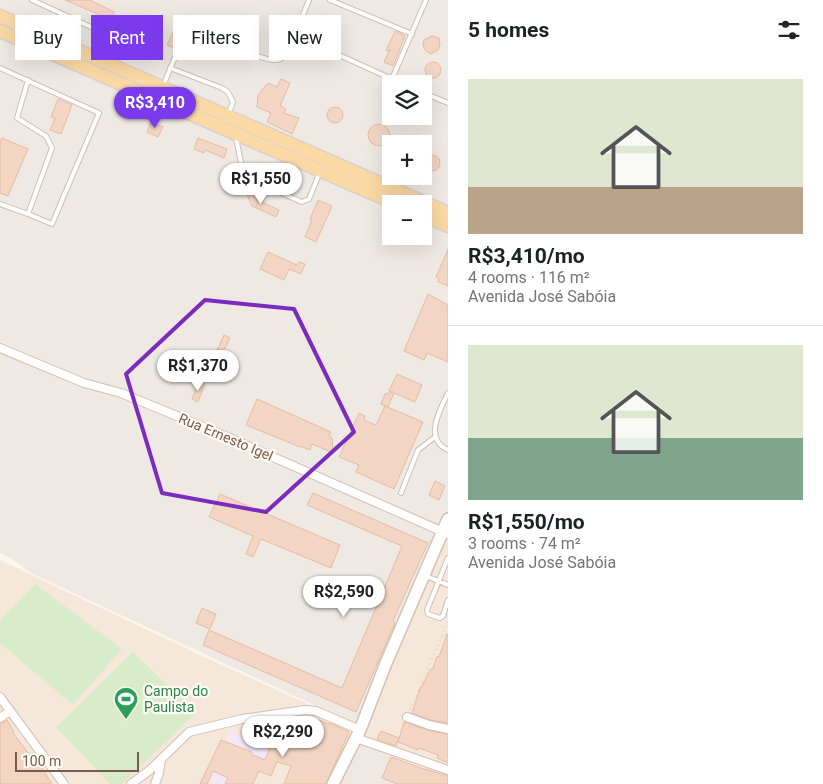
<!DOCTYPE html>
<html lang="en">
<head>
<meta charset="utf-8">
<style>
	body { margin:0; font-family:Roboto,sans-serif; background:#f2f2f2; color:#202124; height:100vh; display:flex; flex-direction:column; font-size:19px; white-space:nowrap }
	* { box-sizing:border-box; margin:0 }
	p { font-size:16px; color:#757577 }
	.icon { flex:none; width:28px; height:28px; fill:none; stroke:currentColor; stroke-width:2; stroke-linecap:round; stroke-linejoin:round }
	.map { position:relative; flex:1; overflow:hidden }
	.side { display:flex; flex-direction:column; background:#fff; width:375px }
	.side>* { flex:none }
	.hud { position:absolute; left:15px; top:15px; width:358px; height:45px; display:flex; gap:10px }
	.buttons { position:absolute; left:382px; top:75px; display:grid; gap:10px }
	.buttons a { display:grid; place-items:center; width:50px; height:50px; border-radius:0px; background:#fff; box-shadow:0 5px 20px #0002; font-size:25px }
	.scale { position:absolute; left:15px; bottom:12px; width:124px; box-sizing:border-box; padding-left:5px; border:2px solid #7a5c4d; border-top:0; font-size:14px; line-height:18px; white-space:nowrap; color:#7a5c4d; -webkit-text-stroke:4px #fffaf3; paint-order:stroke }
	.price { position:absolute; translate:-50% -42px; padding:0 11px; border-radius:18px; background:#fff; color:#222; font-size:16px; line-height:32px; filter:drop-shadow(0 1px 2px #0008) }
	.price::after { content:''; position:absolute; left:50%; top:30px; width:15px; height:11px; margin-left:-8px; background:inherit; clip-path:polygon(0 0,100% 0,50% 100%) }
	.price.current { background:#7c3aed; color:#fff }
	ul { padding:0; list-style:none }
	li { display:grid; align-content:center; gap:10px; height:265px; padding:0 20px }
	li+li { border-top:1px solid #e0e0e0 }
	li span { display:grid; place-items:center; height:155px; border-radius:0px; color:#555 }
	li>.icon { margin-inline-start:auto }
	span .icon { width:90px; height:90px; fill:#fffc; stroke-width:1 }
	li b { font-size:21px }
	h2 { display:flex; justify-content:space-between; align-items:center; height:60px; padding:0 20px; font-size:21px }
	.chip { padding:0 18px; border-radius:0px; background:#fff; box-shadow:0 5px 20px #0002; font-size:18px; line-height:45px }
	.chip.current { background:#7c3aed; color:#fff }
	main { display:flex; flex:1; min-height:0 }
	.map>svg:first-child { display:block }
	.residential { fill:#f5e8da }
	.industrial { fill:#efe9e4; fill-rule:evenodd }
	.education { fill:#f3e8fa }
	.green { fill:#d8ecc9 }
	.building { fill:#f3d5c3; stroke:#e6bba3 }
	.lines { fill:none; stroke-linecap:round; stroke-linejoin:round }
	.lane-casing { stroke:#d1beb0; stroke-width:6 }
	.street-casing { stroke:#d1beb0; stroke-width:10 }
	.secondary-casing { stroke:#d6c0b0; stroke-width:14 }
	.primary-casing { stroke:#dad1cd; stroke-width:15 }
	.path { stroke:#d9b8a5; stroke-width:1; stroke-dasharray:1 4; stroke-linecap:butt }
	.lane { stroke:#fff; stroke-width:4 }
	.street { stroke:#fff; stroke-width:8 }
	.secondary { stroke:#fff; stroke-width:11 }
	.primary { stroke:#fbd9a5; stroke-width:12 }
	.marked { fill:none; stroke:#7b2cbf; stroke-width:4; stroke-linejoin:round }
	.labels { text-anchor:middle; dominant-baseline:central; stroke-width:4.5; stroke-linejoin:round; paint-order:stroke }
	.street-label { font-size:14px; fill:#7a5c4d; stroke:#fffaf3 }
	.leisure-label { font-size:14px; fill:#27864d; stroke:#fffaf3; text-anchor:start }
</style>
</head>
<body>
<main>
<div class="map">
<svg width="448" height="784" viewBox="0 0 448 784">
	<rect width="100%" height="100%" fill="#fdf6ec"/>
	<path class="residential" d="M448,531V784H0V560L200,655L363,729Z"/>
	<path class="industrial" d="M0,0H448V527L363,728L31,573L12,559L0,553ZM391,84H424V116H391ZM391,144H424V176H391ZM391,204H424V236H391Z
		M360,741L433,772L428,784H343Z"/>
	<path class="education" d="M231,732L269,749L255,784H221L209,779Z"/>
	<path class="green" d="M35,584L122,649L73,705L0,643V621Z
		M133,652L196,713L122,784H110L56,727Z"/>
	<path class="building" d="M65,0H90L114,12V21Z
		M180,17L187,20L175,48L167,45Z
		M395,31L405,36L393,66L384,62L390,50L386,51Z
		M432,36L439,38L440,45L438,50L431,54L426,51L423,46L424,40Z
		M192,39L198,42L192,54L189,55L181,51L183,47Z
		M425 70a8 8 0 1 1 16 0a8 8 0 1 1-16 0Z
		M281,79L290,83L280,106L286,109L284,113L299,118L292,134L267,122L271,113L257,107L258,96L261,91L268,83L277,87Z
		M58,99L72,105L61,134L50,130L55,118L51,117Z
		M327 115a8 8 0 1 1 16 0a8 8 0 1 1-16 0Z
		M151,122L163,127L158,137L147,132Z
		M368 135a11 11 0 1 1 22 0a11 11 0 1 1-22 0Z
		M2,138L28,149L8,196L0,193V143Z
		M198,138L227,149L224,158L205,150L204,153L194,149Z
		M424 163a8 8 0 1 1 16 0a8 8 0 1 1-16 0Z
		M253,190L257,200L279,210L276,217L252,206L246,193Z
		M318,200L332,206L316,242L305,237L312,220L310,219Z
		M448,249V286L438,282L439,279L436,277Z
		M268,252L297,265L299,262L305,264L301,274L289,269L284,280L260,269Z
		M428,294L448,305V362L427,353L424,360L404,351Z
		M224,335L230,338L224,350L227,352L223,361L214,357Z
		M397,374L422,385L415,402L394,393L388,407L381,404L385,394L393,392L389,391Z
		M199,382L205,384L198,402L192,399Z
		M257,399L331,432L329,436L332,438L333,453L312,444L310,450L300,446V447L246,425Z
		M385,406L423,422L394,489L356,472L359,465L339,457L359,413L365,416L364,420L376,425Z
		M435,481L445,486L439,500L429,495Z
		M313,493L428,543L393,621L395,623L356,712L203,645L209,630L342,688L402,546L307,505Z
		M220,494L340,545L331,568L261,539L253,557L246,554L253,536L209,517Z
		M202,608L216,614L210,629L196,623Z
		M447,634L448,635V723L431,720L412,713L420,688H421L430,670L433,668L437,656L439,657Z
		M7,720L14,732L13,733L30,755L33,753L44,766L42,768L52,784H0V724Z
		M311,720L318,723L319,720L329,724L330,723L349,732L326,784H284L291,766L277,762L271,776L259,771L253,784H225L228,778L213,771L207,784H200L221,740L252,752L251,754L265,760L275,733L300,743Z
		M404,722L427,730L448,734V763L437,758L438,755L419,748L418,750L398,742Z
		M381,731L399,738L396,746L377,739Z
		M391,757L421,768L448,776V784H397L382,778Z"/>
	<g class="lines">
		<defs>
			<path id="lane" d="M32,0L104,33L108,40L109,60
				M330,0L412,34
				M295,35L403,84
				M0,68L99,113L52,224L28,214L52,148L46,136L17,118L28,80
				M170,68L222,88L228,92L233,102L228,115
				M392,79L426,0
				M163,86L183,38L188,31H198C214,37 263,62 276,60C282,60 284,56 288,51L309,0
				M424,93L448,103
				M236,138L243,172L251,180L302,202L309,199L320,172
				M0,204L28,214
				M448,393C440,410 423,439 448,450
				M401,493L418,450L435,437
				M448,558L427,610L428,614L440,618L443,616L448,600
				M426,576L448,585"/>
			<path id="street" d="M0,348L84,383L121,393L223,435L448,534
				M0,697L64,784
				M407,717L429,725L448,729
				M0,718L10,711
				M356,738L448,770
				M131,784L150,770L189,732L242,719L305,710L316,711L360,730
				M155,784L159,773L161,759"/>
			<path id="secondary" d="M333,784L360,730L386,663L448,519"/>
			<path id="primary" d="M0,16L448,213
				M0,31L397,204
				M424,215L448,226"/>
		</defs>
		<use href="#lane" class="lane-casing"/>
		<use href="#street" class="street-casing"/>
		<use href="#secondary" class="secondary-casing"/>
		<use href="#primary" class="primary-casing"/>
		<path class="path" d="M410,710L448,622"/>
		<use href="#lane" class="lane"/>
		<use href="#street" class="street"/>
		<use href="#secondary" class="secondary"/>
		<use href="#primary" class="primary"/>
	</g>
	<path class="marked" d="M205,300L294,309L354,432L266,512L162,493L126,374Z"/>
	<defs>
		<symbol id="stadium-pin" viewBox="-11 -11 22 30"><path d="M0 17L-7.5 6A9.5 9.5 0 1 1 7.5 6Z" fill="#2e9e5b" stroke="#fffaf3"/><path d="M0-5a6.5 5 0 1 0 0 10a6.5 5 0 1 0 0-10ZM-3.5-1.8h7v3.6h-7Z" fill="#fff"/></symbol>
	</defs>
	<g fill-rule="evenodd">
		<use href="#stadium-pin" x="112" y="685" width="28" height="38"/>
	</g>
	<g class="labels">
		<g class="street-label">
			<text transform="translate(226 437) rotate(23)">Rua Ernesto Igel</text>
		</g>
		<g class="leisure-label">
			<text x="144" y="691">Campo do<tspan x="144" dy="16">Paulista</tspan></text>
		</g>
	</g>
</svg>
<div class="buttons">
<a><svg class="icon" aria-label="layers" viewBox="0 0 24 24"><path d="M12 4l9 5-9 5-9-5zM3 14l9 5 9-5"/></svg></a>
<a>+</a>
<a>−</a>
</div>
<div class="scale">100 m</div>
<b class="price current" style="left:155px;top:129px">R$3,410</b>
<b class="price" style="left:261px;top:205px">R$1,550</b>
<b class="price" style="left:198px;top:392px">R$1,370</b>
<b class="price" style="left:344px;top:618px">R$2,590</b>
<b class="price" style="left:283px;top:758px">R$2,290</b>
<div class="hud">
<a class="chip">Buy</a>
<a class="chip current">Rent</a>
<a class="chip">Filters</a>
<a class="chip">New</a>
</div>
</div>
<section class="side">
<h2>5 homes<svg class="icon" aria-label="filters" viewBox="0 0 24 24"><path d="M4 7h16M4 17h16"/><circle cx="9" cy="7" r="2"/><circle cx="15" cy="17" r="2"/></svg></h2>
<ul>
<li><span style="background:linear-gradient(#dfe7d0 70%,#b9a48a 0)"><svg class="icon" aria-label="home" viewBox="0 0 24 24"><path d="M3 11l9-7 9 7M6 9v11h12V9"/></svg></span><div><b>R$3,410/mo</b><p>4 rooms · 116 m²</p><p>Avenida José Sabóia</p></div></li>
<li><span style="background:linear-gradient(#dfe7d0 60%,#7fa58c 0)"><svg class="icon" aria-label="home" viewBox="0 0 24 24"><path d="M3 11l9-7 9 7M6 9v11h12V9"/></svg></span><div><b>R$1,550/mo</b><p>3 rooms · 74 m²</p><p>Avenida José Sabóia</p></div></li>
</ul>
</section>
</main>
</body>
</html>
